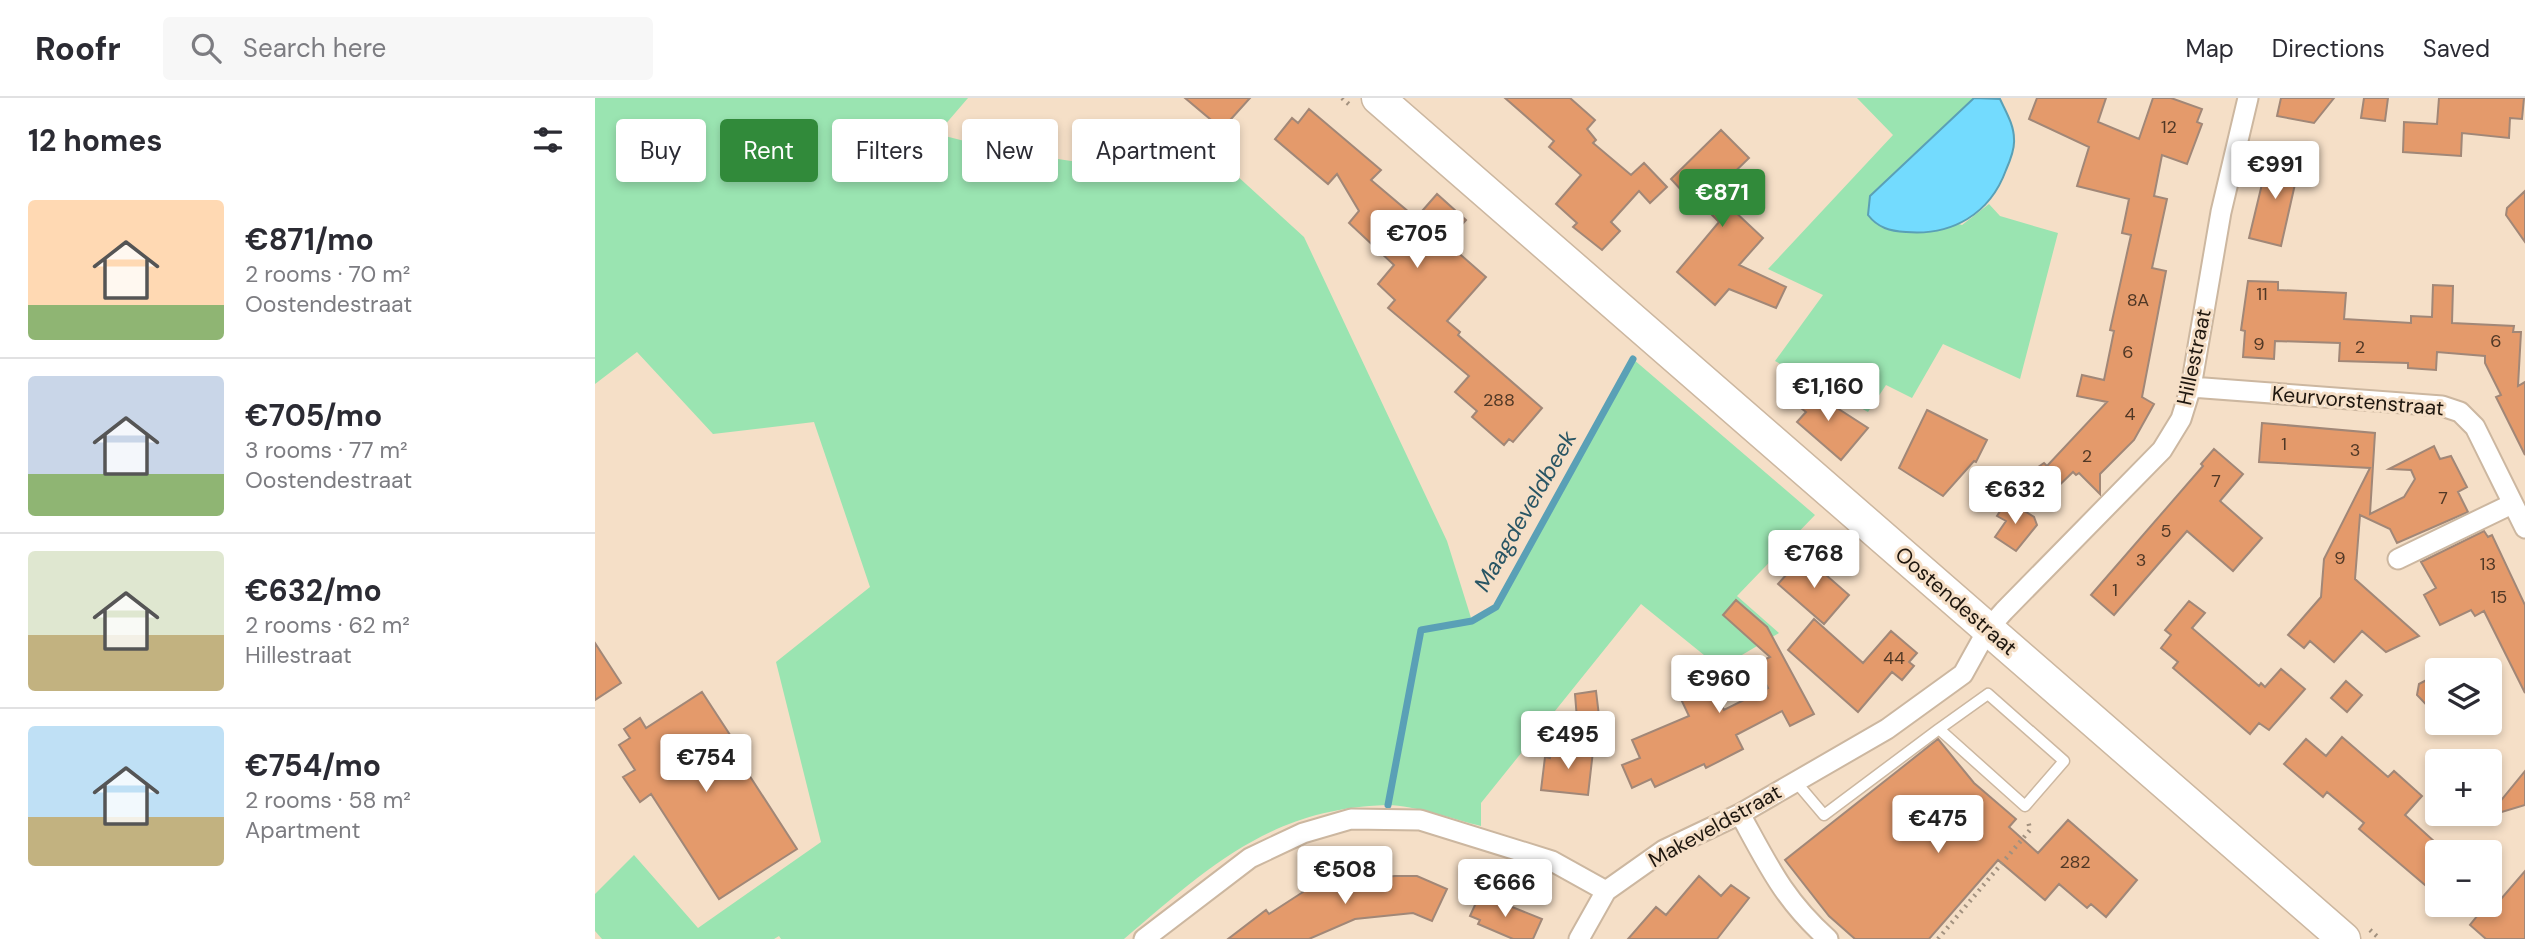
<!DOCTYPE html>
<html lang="en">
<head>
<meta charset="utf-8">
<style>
	body { margin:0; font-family:"DM Sans",sans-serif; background:#f7f7f7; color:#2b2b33; height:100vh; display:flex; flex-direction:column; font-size:26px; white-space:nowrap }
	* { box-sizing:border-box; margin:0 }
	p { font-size:23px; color:#7c7c81 }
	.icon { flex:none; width:38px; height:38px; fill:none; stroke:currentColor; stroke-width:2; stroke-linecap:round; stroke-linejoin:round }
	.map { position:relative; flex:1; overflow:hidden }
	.details { display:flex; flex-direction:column; background:#fff; width:595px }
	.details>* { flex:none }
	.banner { position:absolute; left:21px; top:21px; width:665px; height:63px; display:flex; gap:14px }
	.tools { position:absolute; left:1830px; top:560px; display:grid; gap:14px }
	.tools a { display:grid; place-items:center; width:77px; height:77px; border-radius:7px; background:#fff; box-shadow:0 4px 10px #0003; font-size:35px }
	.price { position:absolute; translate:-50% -60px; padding:0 16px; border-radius:7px; background:#fff; color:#222; font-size:23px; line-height:46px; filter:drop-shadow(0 2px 4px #0008) }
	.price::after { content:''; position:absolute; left:50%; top:42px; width:21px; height:16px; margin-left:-10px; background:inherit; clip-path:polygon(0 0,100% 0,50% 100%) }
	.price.active { background:#318a3a; color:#fff }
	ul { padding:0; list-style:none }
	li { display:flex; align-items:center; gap:21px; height:175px; padding:0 28px }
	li+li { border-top:2px solid #e1e1e2 }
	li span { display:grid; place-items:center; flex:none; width:196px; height:140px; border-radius:7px; color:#555 }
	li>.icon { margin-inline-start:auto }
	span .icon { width:84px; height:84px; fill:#fffc; stroke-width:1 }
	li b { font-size:30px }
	h2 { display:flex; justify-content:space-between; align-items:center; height:84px; padding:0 28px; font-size:30px }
	.chip { padding:0 24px; border-radius:7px; background:#fff; box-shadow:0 4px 10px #0003; font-size:24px; line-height:63px }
	.chip.active { background:#318a3a; color:#fff }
	header { display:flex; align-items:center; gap:42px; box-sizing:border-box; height:98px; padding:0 35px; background:#fff; border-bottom:2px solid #e1e1e2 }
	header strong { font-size:33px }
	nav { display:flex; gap:38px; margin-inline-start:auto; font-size:24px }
	.search { width:490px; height:63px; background:#f7f7f7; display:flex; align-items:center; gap:18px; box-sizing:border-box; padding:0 24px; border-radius:7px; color:#7c7c81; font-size:26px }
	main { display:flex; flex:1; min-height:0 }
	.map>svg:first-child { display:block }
	.green { fill:#9ae4b1 }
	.water { fill:#73dbfe; stroke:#5aa0b6; stroke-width:2 }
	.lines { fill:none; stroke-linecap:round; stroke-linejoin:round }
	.stream { stroke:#5aa0b6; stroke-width:7 }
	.building { fill:#e49a6b; stroke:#a18777; stroke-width:2 }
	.lane-casing { stroke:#ccb7a0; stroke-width:13 }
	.street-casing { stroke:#ccb7a0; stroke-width:23 }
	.primary-casing { stroke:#ccb7a0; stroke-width:35 }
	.path { stroke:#a2917f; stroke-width:4.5; stroke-dasharray:2 5; stroke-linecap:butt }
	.lane { stroke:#fff; stroke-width:10 }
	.street { stroke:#fff; stroke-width:19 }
	.primary { stroke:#fff; stroke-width:32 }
	.labels { text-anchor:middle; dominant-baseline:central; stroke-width:6; stroke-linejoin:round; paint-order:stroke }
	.number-label { font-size:18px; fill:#503826 }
	.street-label { font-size:21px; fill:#1f170f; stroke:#f5dfc7 }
	.water-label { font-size:23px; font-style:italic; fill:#285564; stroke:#f5dfc7 }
</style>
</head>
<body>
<header>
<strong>Roofr</strong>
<div class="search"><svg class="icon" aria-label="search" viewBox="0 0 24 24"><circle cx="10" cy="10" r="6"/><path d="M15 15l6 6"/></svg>Search here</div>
<nav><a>Map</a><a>Directions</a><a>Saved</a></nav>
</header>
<main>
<section class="details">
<h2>12 homes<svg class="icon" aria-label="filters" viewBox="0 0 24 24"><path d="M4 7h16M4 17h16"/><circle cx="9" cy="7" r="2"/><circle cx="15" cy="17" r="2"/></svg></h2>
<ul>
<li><span style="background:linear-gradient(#ffd9b3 75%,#8fb573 0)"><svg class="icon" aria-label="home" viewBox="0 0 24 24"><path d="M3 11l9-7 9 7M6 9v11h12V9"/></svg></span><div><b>€871/mo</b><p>2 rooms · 70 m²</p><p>Oostendestraat</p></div></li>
<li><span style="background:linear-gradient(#c9d6e8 70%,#8fb573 0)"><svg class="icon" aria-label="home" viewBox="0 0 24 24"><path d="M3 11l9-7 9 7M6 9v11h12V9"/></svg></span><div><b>€705/mo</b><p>3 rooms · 77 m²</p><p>Oostendestraat</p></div></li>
<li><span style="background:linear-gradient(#dfe7d0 60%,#c2b280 0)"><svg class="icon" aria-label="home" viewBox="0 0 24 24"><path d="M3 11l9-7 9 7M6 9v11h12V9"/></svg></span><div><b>€632/mo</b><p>2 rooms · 62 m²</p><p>Hillestraat</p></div></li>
<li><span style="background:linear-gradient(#bfe0f5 65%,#c2b280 0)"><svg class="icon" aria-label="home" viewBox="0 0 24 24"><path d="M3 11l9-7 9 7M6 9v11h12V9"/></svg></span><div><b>€754/mo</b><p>2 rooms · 58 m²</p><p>Apartment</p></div></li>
</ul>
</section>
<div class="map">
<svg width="1930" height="841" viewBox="0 0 1930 841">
	<rect width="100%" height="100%" fill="#f5dfc7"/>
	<path class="green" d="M0,0H373L342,36L409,53L570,77L640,76L709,139L852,443L877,523L901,509L1038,261L1220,417L1142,498L1184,535L1125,570L1046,506L886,705V728C861,722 815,706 791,707C674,711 613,770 529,841H186L184,838L179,841H7L0,833V796L39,757L103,830L226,744L181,564L275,489L219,324L118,336L42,254L0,286Z
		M1262,0H1379L1275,98L1367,127L1394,106L1405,118L1463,135L1425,281L1348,246L1317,300L1291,287L1273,314L1180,263L1228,197L1173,171L1298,37Z"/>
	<path class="water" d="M1379,0L1405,1C1411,14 1419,27 1419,41C1420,51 1415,63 1411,72C1395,116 1357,138 1311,134C1295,133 1283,130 1273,117L1275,98Z"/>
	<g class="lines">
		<path class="stream" d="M793,707L826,532L877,523L901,509L1038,261"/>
	</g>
	<path class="building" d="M590,0H655L627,31Z
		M910,0H975L1000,22L992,31L1001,42L998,45L1036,77L1049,65L1072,89L1055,105L1044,93L1016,124L1025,133L1007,152L978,129L982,125L961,106L986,77L954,49L959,43Z
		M1442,0H1511L1503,24L1544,41L1558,0H1576L1607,11L1602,24L1607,26L1592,66L1567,57L1559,98L1572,101L1557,170L1571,173L1547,299L1559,306L1539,342L1505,376V396L1484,375L1481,377L1478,374L1454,397L1433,376L1449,365L1452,368L1512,304L1482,298L1487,277L1509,282L1519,233L1515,232L1536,137L1527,135L1534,101L1482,88L1494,49L1434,21Z
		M1686,0H1739L1719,25L1682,18Z
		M1769,0H1793L1790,23L1766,20Z
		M1844,0H1929L1927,21L1915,20L1914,40L1867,35L1866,58L1808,54L1809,24L1842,26Z
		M714,11L786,72L776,82L821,120L842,96L871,122L851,144L891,179L852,223L865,234L863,237L947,310L918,344L914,341L909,347L877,319L882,313L860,294L874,278L793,210L800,202L783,186L799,167L754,125L764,113L742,76L733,86L680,41L697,20L703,25Z
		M1126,32L1154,60L1119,94L1168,140L1144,167L1191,189L1181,210L1134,191L1120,207L1082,174L1124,124L1092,92L1089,95L1076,81Z
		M1674,57L1705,64L1686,148L1654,140Z
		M1930,93V144L1911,117L1912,110Z
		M1653,183L1683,184V192L1751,195L1749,221L1816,225V218L1837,219L1838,187L1858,188L1857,225L1919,228L1918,234H1926L1923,288L1930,284V357L1901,299L1906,297L1890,265V258L1842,254L1841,272L1813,270V265L1744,263L1745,245L1680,243L1679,261L1648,259L1650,233L1646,232Z
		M1208,288L1273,330L1246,362L1202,324L1211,314L1196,302Z
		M1332,312L1392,342L1381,364L1379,363L1348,398L1304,370Z
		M1667,325L1780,335L1775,416L1809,399L1820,381L1816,372L1794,371L1839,348L1845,361L1856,358L1872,389L1863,394L1873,414L1802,445L1795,431L1765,417L1760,481L1824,538L1791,554L1767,533L1739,564L1715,543L1709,550L1693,537L1726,499L1729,461L1775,370L1664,364Z
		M1619,351L1648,376L1625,403L1667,440L1638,473L1592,433L1519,517L1496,497L1608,368L1606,366Z
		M1412,402L1439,419L1442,427L1421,453L1400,439L1411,423L1402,418Z
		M1889,433L1893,439L1897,437L1930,507V595L1889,513L1880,518L1876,512L1845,527L1829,497L1841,490L1826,464Z
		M1207,459L1213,465L1215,463L1254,497L1229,526L1183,486Z
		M1141,502L1172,529L1219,616L1195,628L1187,613L1141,637L1148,651L1111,670L1109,666L1060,689L1056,681L1037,690L1027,667L1045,660L1037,642L1094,618L1084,597L1113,582L1129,612L1173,590L1161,566L1175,559L1128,517Z
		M1594,503L1610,515L1597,530L1664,588L1666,585L1670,589L1686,571L1710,591L1674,632L1664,625L1655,636L1578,570L1583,564L1566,550L1576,537L1570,532Z
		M1219,521L1268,565L1296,533L1322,555L1314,564L1319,568L1307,582L1297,574L1263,614L1193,552Z
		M0,545L26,585L0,602Z
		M1843,576V619L1822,597L1824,586Z
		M1751,583L1767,597L1752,614L1736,600Z
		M1001,593L1004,618L982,621L980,596Z
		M107,594L139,643L134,646L202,751L124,801L56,696L45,704L28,679L40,672L24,647L35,640L29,631L45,620L51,630Z
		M1747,639L1793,679L1799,673L1827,698L1810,717L1851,754H1836L1843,760V798L1764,731L1769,725L1732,694L1728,699L1689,666L1711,641L1731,658Z
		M1343,641L1379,685L1421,721L1414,729L1443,755L1473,722L1542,782L1511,819L1496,806L1492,810L1464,786L1450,802L1403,762L1334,841H1260L1234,818L1190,762Z
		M956,649L998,653L993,697L946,692L950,659L955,660Z
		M1930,673V707L1890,719L1895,716Z
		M1930,773V841H1891L1875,827L1891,807L1895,804L1900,808Z
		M800,778H822L852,791L837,823L818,815L760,821L714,841H633L671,812L674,816L708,794L706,791L726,781L740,784Z
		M1104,778L1126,798L1136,787L1154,800L1122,841H1033L1061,809L1071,817Z
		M885,796L947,821L938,841H918L883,826L885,822L875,818Z"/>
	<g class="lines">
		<defs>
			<path id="lane" d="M1201,684L1229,717L1344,631L1430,708L1469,663L1393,596L1344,631"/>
			<path id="street" d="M1596,289L1847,308L1865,314L1880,329L1930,430
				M1803,461L1917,406
				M1145,716C1173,767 1189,802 1233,841
				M549,841L655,760L708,735L756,721L825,722L957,763L1011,793
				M984,841L1011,793L1069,752L1145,716L1292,631L1368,576L1393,531L1409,513L1567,352L1586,321L1596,289L1626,114L1653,0"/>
			<path id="primary" d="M783,0L1749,841"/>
		</defs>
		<use href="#lane" class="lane-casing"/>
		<use href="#street" class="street-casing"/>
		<use href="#primary" class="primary-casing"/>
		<path class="path" d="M747,0L757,9
			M1775,832L1785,841
			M1343,841L1435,732L1433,722"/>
		<use href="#lane" class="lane"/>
		<use href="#street" class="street"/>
		<use href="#primary" class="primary"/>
	</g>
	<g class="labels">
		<g class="number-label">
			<text x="1574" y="29">12</text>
			<text x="1667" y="196">11</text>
			<text x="1543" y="202">8A</text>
			<text x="1901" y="243">6</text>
			<text x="1664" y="246">9</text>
			<text x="1765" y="249">2</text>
			<text x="1533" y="254">6</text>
			<text x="904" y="302">288</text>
			<text x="1535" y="316">4</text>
			<text x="1689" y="346">1</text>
			<text x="1760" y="352">3</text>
			<text x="1492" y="358">2</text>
			<text x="1621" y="383">7</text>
			<text x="1848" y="400">7</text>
			<text x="1571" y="433">5</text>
			<text x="1745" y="460">9</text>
			<text x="1546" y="462">3</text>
			<text x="1893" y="466">13</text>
			<text x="1520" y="492">1</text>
			<text x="1904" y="499">15</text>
			<text x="1299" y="560">44</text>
			<text x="1480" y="764">282</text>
		</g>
		<g class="street-label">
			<text transform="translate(1599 259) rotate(-78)">Hillestraat</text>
			<text transform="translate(1763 303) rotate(5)">Keurvorstenstraat</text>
			<text transform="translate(1361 503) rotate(41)">Oostendestraat</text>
			<text transform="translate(1120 728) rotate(-29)">Makeveldstraat</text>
		</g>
		<g class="water-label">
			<text transform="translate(930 413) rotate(-60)">Maagdeveldbeek</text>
		</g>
	</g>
</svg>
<div class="tools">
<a><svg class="icon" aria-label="layers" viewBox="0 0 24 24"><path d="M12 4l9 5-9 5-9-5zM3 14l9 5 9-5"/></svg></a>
<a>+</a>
<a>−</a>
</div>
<b class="price" style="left:1680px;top:103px">€991</b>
<b class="price active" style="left:1127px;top:131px">€871</b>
<b class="price" style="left:822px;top:172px">€705</b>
<b class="price" style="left:1233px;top:325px">€1,160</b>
<b class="price" style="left:1420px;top:428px">€632</b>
<b class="price" style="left:1219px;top:492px">€768</b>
<b class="price" style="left:1124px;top:617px">€960</b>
<b class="price" style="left:973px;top:673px">€495</b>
<b class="price" style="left:111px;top:696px">€754</b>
<b class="price" style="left:1343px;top:757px">€475</b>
<b class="price" style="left:750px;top:808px">€508</b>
<b class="price" style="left:910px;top:821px">€666</b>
<div class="banner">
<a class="chip">Buy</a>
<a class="chip active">Rent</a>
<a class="chip">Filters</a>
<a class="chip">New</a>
<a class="chip">Apartment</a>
</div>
</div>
</main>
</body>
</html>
